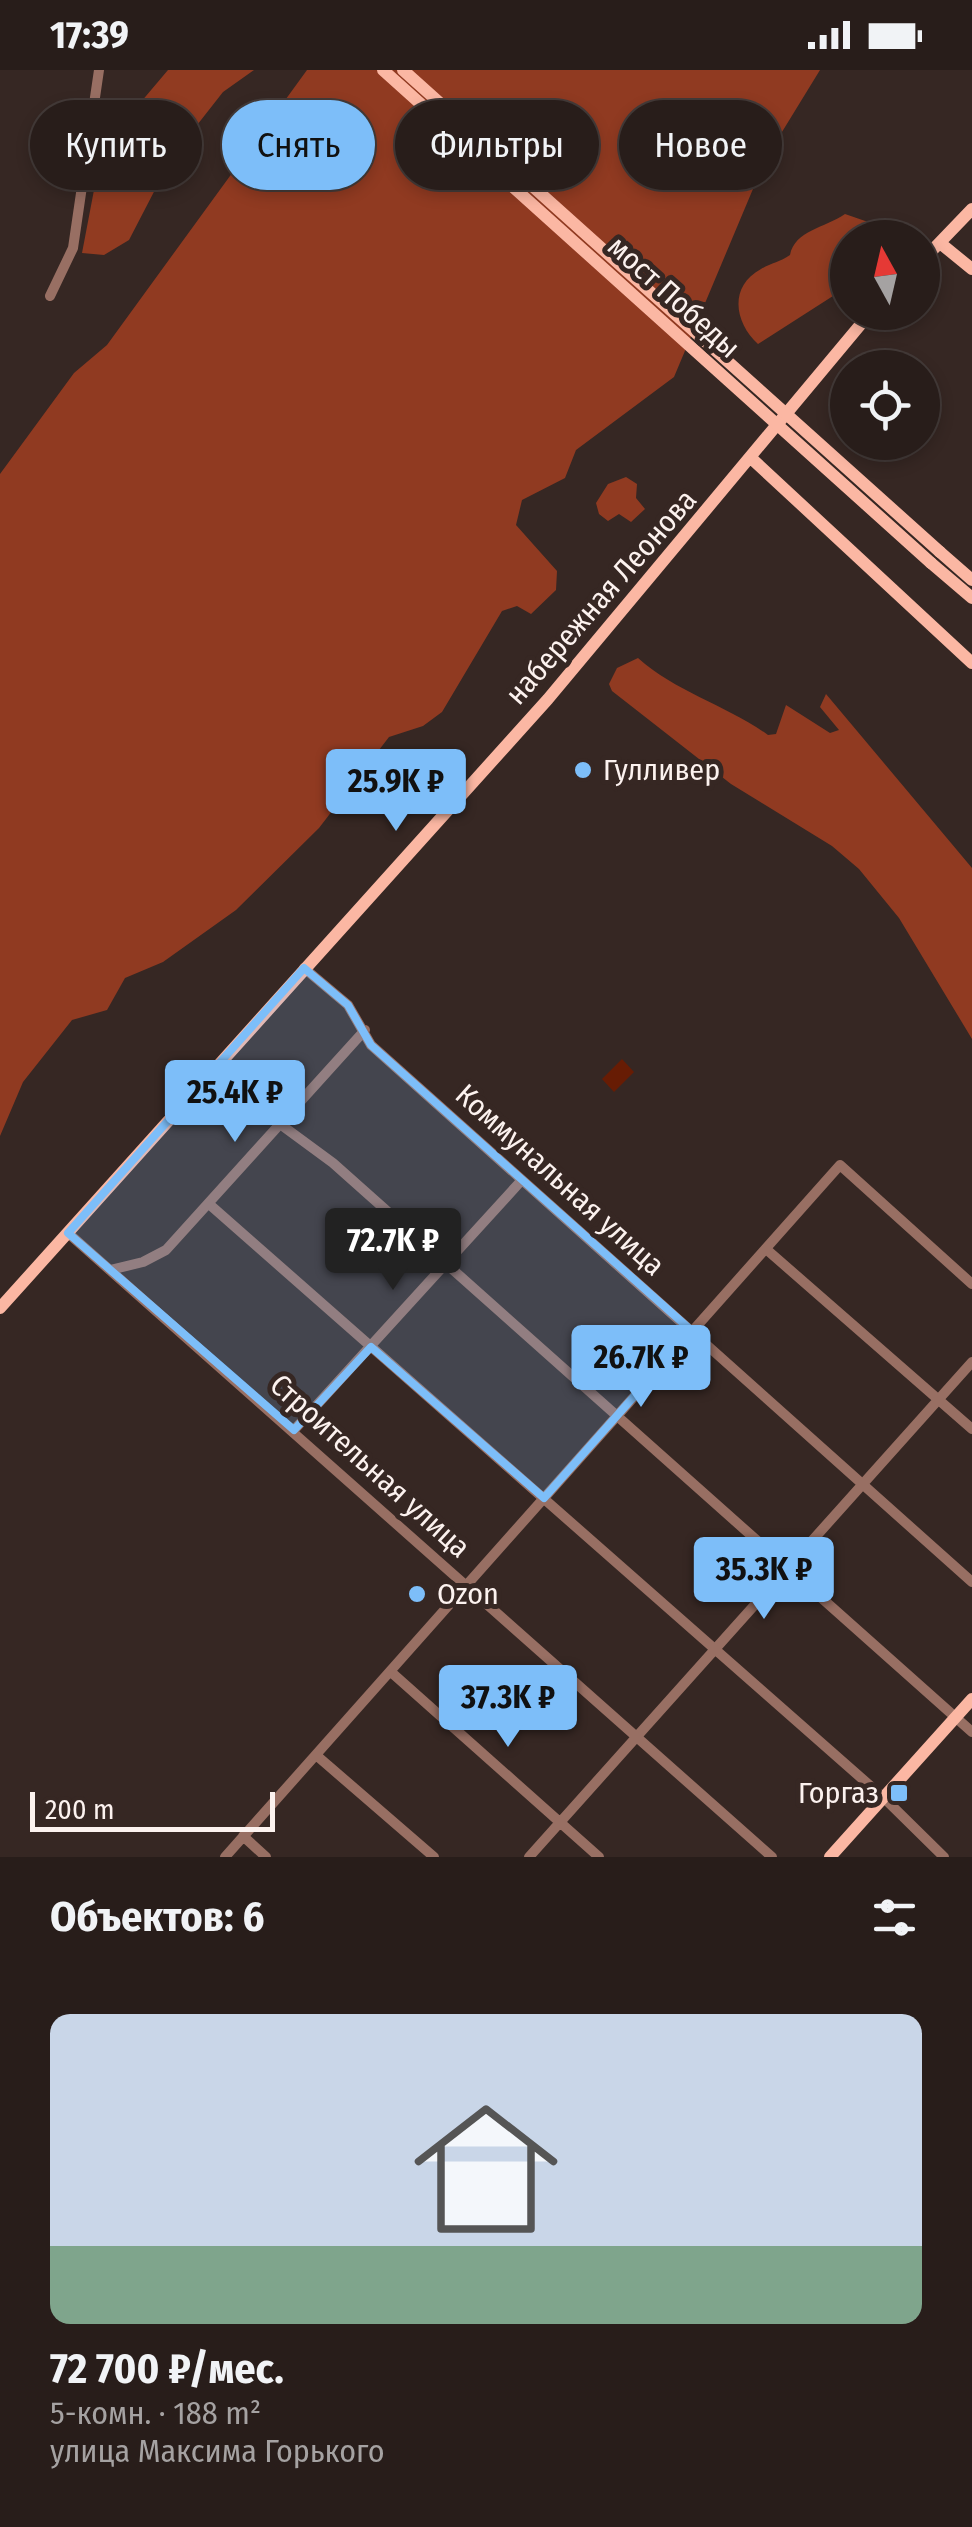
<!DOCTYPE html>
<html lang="ru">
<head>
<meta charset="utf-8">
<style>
	body { margin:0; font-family:"Fira Sans Condensed",sans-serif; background:#302623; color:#f1f3f6; height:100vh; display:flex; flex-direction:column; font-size:38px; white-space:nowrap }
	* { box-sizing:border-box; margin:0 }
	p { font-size:32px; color:#a5a2a2 }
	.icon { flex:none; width:55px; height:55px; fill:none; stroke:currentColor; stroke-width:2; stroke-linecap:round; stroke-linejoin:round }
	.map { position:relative; height:1787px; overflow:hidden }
	.sheet { display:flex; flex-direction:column; background:#281d1a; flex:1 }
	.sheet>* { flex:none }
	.top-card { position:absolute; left:30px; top:30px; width:912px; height:90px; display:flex; gap:20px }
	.needle { width:65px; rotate:352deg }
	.controls { position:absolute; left:830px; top:150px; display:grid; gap:20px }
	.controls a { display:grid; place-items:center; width:110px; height:110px; border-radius:50%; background:#281d1a; box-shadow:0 5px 15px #0003,0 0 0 2px #443b39; font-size:50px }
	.scale { position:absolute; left:30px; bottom:25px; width:245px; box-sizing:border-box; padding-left:10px; border:5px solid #fcf2ef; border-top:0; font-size:28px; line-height:35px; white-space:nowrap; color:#fcf2ef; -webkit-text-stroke:8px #362723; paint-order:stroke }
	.price { position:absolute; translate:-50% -85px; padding:0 22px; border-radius:10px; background:#7dbef9; color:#111; font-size:32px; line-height:65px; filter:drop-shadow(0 2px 5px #0008) }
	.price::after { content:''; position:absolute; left:50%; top:60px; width:30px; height:22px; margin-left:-15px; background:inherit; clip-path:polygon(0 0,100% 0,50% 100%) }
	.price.on { background:#222; color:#fff }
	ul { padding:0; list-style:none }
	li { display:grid; align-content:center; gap:20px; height:530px; padding:0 50px }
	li+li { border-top:2px solid #443b39 }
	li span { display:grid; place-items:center; height:310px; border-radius:20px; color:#555 }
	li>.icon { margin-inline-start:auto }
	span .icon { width:180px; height:180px; fill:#fffc; stroke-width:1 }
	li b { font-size:42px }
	h2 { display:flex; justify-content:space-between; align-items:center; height:120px; padding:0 50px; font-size:42px }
	.tag { padding:0 35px; border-radius:45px; background:#281d1a; box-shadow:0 5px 15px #0003,0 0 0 2px #443b39; font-size:35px; line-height:90px }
	.tag.on { background:#7dbef9; color:#111 }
	.status { display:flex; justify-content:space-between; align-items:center; height:70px; padding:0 50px; background:#281d1a; direction:ltr }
	.status svg { height:28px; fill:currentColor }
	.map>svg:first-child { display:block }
	.green { fill:#671c04 }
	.forest { fill:#913b21 }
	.water { fill:#903a21 }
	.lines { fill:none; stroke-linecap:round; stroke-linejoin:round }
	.minor { stroke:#986f63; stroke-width:10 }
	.major { stroke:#fbb7a3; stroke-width:12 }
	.major-bridge { stroke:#fbb7a3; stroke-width:12 }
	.marked { fill:#7dbef9; fill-opacity:0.2; stroke:#7dbef9; stroke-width:8; stroke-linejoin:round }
	.poi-dot { fill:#7dbef9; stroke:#362723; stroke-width:4 }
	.labels { text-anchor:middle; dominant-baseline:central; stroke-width:10; stroke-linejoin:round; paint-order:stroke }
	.street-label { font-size:30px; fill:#fcf2ef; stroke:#362723 }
	.poi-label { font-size:30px; fill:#fcf2ef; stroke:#362723; text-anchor:start }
</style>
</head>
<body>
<div class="status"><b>17:39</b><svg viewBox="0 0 49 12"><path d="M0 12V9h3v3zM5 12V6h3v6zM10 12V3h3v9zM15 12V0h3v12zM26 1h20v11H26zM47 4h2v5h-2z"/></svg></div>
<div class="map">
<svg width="972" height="1787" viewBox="0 0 972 1787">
	<rect width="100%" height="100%" fill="#362723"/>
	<path class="green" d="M622,989L634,1002L614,1022L602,1009Z"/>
	<path class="forest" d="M168,0H254L223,22L172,87L129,170L104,185L82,183L102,78Z
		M845,144L871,153L885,167L848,168L847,217L758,274C735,253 728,217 761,199C771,193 780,192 790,185C795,160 825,158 845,144Z"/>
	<path class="water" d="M307,0H820L766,88L674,307L576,380L565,408L522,430L516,455L557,501L556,520L531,544L517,536L502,541L442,642L423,656L389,667L319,758L236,840L163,892L125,908L107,940L72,950L23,1012L0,1066V404L74,303L107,275Z
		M626,407L637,414L636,428L645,439L631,452L619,444L608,451L599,444L596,433L608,414Z
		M638,588C676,622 726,635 768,665L776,664L786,635L830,663L839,660L820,637L826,624L972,798V969L899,848L859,799L832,776L731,714L612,621L609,614L617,598Z"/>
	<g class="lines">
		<path class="minor" d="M50,226L73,178L99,0
			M304,898L348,935L371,975L972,1512
			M280,1054L333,1093L972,1662
			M209,1134L884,1728L944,1787
			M68,1163L772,1787
			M766,1179L972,1359
			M110,1200L143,1192L166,1180L365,960
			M294,1360L521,1111
			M391,1602L599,1787
			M316,1685L434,1787
			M243,1766L266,1787
			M225,1787L840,1095L972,1214
			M529,1787L972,1292"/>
		<path class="major" d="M940,173L972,199
			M922,191L972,139
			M751,388L972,593
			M940,482L972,510
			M931,493L972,528
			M0,1238L548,629L871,242
			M830,1787L972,1629"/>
		<path class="major-bridge" d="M383,0L931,493
			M403,0L940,482"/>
	</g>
	<path class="marked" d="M304,898L348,935L371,975L692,1261L544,1428L371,1277L294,1360L68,1163Z"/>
	<g class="poi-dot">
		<circle cx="583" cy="700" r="10"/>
		<circle cx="417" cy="1524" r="10"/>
		<rect x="889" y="1713" width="20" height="20" rx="5"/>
	</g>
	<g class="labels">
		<g class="street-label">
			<text transform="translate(674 227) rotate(42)">мост Победы</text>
			<text transform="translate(601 527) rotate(-49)">набережная Леонова</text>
			<text transform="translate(560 1110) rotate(42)">Коммунальная улица</text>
			<text transform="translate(370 1396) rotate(42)">Строительная улица</text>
		</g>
		<g class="poi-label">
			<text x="603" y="700">Гулливер</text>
			<text x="437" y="1524">Ozon</text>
			<text x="879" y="1723" text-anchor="end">Горгаз</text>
		</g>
	</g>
</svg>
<div class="controls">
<a><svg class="needle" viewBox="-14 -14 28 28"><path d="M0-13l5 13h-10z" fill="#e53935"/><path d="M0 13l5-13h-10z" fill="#a5a2a2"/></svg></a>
<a><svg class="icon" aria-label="locate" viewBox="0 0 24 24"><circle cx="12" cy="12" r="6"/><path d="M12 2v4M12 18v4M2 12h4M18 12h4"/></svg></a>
</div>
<div class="scale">200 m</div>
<b class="price" style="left:396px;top:764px">25.9K ₽</b>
<b class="price" style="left:235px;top:1075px">25.4K ₽</b>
<b class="price on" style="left:393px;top:1223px">72.7K ₽</b>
<b class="price" style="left:641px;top:1340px">26.7K ₽</b>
<b class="price" style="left:764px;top:1552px">35.3K ₽</b>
<b class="price" style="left:508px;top:1680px">37.3K ₽</b>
<div class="top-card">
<a class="tag">Купить</a>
<a class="tag on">Снять</a>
<a class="tag">Фильтры</a>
<a class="tag">Новое</a>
</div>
</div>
<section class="sheet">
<h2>Объектов: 6<svg class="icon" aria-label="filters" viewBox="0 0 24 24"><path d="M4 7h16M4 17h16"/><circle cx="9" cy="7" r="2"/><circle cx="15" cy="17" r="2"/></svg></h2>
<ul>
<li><span style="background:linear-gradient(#c9d6e8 75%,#7fa58c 0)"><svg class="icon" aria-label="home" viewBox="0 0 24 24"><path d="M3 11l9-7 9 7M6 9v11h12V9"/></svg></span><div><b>72 700 ₽/мес.</b><p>5-комн. · 188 m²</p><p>улица Максима Горького</p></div></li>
</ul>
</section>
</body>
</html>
